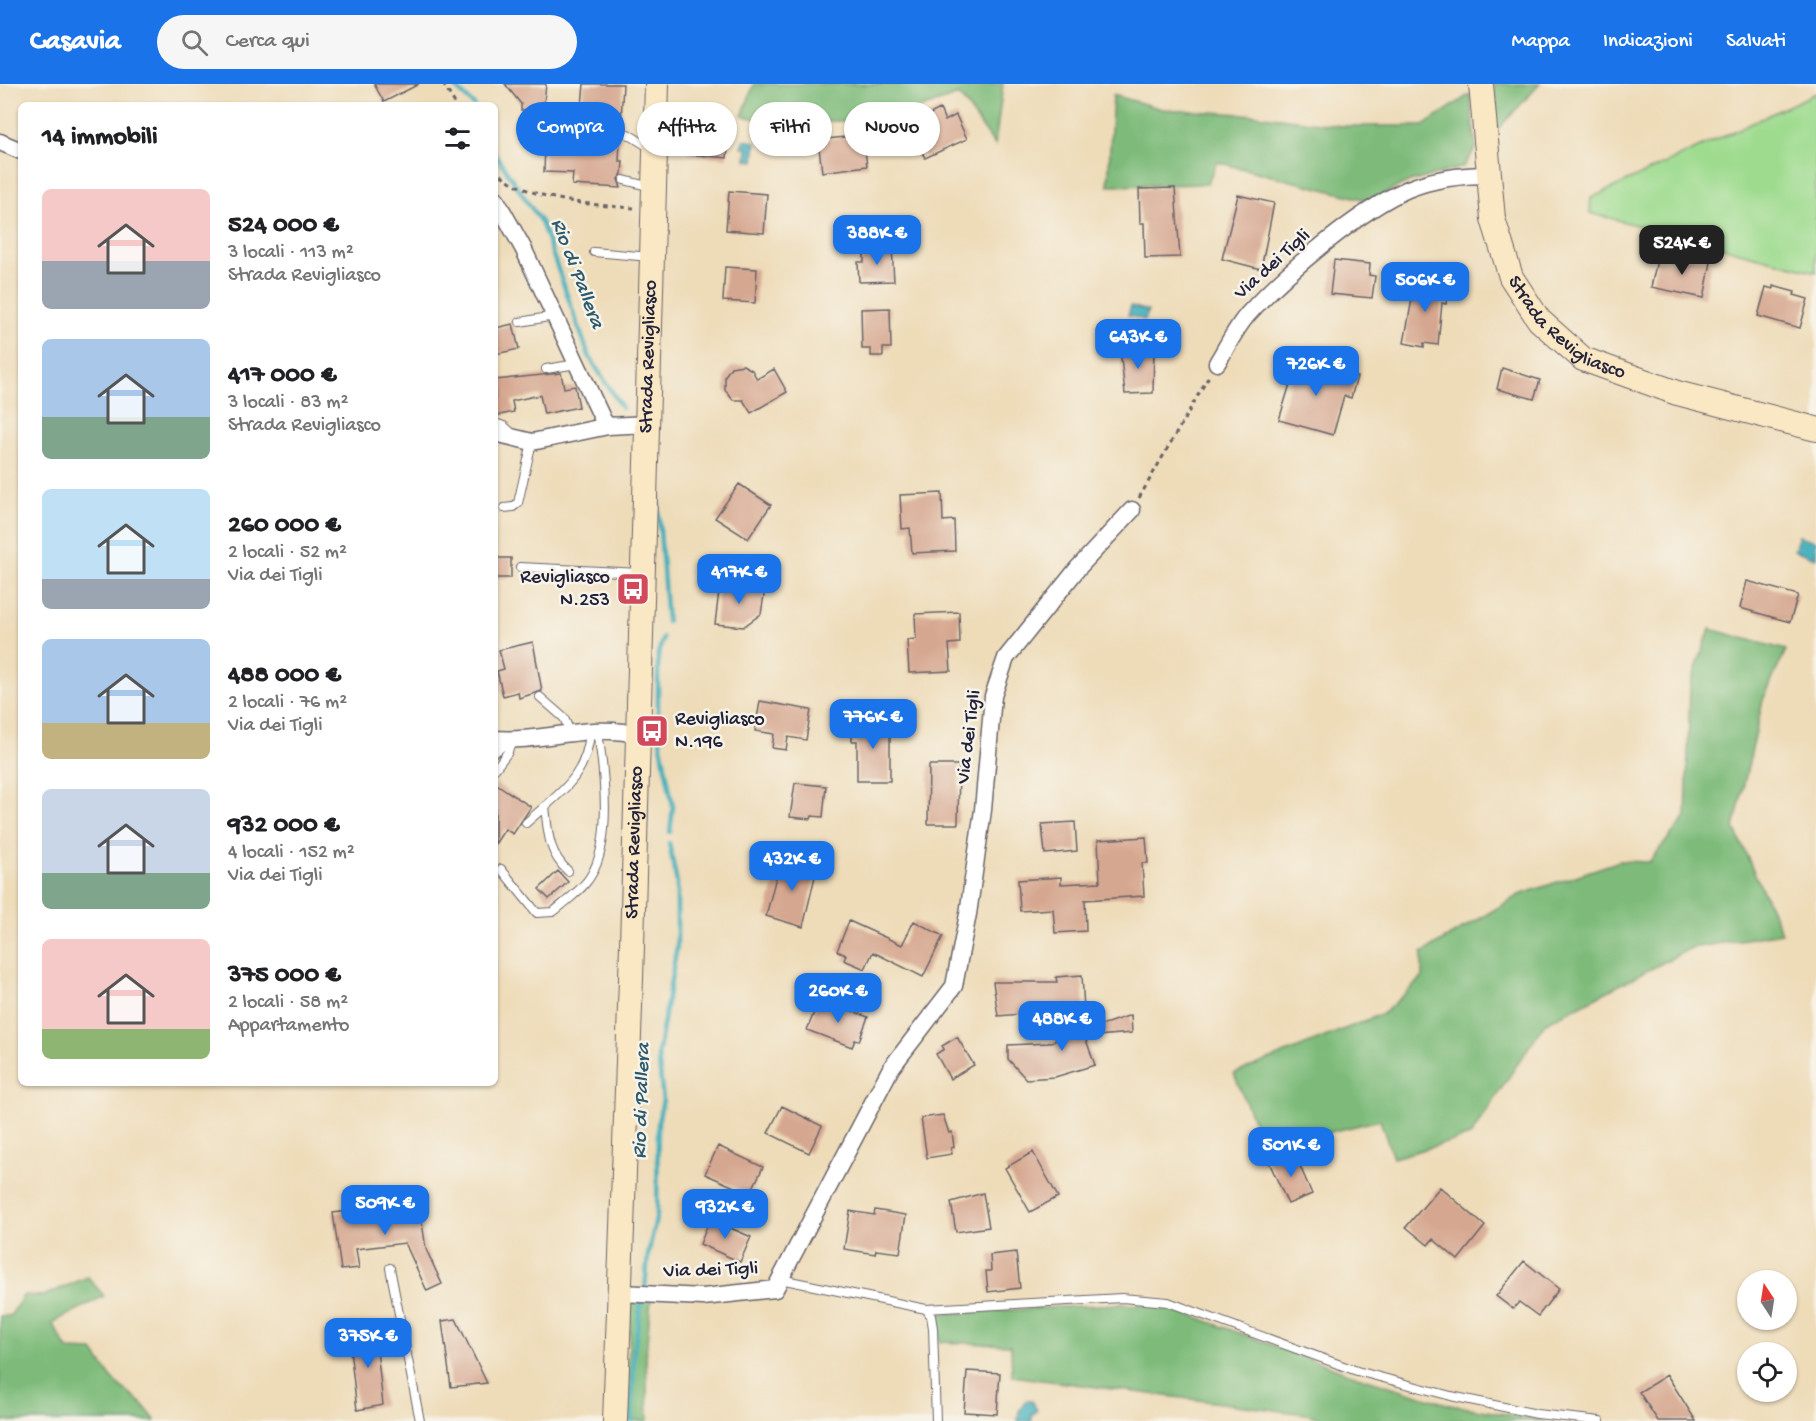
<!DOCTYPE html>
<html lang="it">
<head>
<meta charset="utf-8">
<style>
	body { margin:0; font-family:"Gochi Hand",sans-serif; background:#f6f6f6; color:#202124; height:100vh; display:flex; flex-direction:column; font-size:22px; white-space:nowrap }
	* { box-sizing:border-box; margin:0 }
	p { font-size:20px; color:#757577 }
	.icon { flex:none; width:33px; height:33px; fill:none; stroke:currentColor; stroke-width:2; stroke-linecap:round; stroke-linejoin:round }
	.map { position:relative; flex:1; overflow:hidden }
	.sheet { position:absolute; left:18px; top:18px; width:480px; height:984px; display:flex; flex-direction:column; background:#fff; border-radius:9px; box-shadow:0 2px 4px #0004 }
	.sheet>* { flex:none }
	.top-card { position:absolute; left:516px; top:18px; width:570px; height:54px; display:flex; gap:12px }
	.needle { width:39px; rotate:348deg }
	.controls { position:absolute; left:1737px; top:1186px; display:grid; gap:12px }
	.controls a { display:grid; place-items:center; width:60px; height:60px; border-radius:50%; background:#fff; box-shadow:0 2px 4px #0004; font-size:30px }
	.price { position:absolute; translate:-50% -51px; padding:0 14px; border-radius:12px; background:#1a73e8; color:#fff; font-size:20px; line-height:39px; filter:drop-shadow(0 2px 3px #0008) }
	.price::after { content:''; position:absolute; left:50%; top:36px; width:18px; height:14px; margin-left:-9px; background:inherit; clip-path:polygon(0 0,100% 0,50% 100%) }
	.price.on { background:#222; color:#fff }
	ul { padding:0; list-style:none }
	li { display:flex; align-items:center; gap:18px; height:150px; padding:0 24px }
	li span { display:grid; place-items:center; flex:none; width:168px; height:120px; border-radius:9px; color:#555 }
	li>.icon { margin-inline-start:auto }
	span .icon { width:72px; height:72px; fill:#fffc; stroke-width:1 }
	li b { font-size:26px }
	h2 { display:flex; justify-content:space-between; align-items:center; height:72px; padding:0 24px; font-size:26px }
	.chip { padding:0 21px; border-radius:27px; background:#fff; box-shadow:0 2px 4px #0004; font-size:21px; line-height:54px }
	.chip.on { background:#1a73e8; color:#fff }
	header { display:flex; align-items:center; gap:36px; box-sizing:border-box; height:84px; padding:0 30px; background:#1a73e8; color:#fff }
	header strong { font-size:28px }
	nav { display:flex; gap:33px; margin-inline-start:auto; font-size:21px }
	.search { width:420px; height:54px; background:#f6f6f6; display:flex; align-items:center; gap:15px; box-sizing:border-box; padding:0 21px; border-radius:33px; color:#757577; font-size:22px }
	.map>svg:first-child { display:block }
	.green { fill:#9edb8f; stroke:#607e65; stroke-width:1.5 }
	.forest { fill:#7ebb7a; stroke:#506e5a; stroke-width:1.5 }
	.water { fill:#3dadba; stroke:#30687a; stroke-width:1.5 }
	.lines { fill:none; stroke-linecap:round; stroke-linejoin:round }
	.stream { stroke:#3dadba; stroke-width:4.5 }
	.building { fill:#d6a790 }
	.lane-casing { stroke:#696367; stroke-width:10 }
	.street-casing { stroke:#696367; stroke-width:19 }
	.secondary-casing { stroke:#696367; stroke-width:26 }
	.path { stroke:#696367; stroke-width:3; stroke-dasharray:4.5 4.5; stroke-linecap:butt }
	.lane { stroke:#fff; stroke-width:8 }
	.street { stroke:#fff; stroke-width:16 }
	.secondary { stroke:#fae7c3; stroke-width:24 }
	.labels { text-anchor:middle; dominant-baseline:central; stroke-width:5; stroke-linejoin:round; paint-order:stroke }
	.street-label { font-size:20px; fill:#22223b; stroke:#f7f3e8 }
	.poi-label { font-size:20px; fill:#22223b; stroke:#f7f3e8; text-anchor:end }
	.water-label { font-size:21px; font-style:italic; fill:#2d5a6e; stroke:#f7f3e8 }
</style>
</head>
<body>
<header>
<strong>Casavia</strong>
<div class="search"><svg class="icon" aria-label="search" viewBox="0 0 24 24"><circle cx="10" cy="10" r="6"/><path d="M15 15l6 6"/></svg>Cerca qui</div>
<nav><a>Mappa</a><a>Indicazioni</a><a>Salvati</a></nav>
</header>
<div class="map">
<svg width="1816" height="1337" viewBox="0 0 1816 1337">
	<rect width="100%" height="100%" fill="#f7f3e8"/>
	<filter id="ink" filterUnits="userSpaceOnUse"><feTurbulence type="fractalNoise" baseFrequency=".0167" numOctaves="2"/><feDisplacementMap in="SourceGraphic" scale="12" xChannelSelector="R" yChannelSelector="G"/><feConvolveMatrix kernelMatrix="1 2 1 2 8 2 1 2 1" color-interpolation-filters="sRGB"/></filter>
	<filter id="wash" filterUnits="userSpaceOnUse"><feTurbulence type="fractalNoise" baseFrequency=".008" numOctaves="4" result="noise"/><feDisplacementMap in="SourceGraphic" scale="24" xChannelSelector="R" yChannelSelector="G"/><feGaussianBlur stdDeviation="1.35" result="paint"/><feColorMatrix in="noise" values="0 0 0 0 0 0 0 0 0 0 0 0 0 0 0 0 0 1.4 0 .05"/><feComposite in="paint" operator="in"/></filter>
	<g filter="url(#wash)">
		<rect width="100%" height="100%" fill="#eedcb9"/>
		<path class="green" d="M1816,9V188L1590,129L1591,114Z"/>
		<path class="forest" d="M754,0H1003L995,61L959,11L883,37H766L742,32Z
			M1494,0H1540L1496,47Z
			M1470,10L1476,64L1463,83L1403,100L1370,117L1217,78L1207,100L1108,102L1113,11L1162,25L1256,31L1342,42H1423Z
			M1710,545L1786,566L1763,616L1734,744L1782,849L1691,864L1544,940L1470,1052L1393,1074L1380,1036L1306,1054L1259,1050L1234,990L1384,929L1422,894V869L1519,811L1620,777L1649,778L1686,733L1690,602Z
			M88,1193L104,1212L52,1239L68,1266L93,1267L113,1296L143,1321L156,1337H0V1232H10L24,1211L43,1212Z
			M631,1214L651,1215L646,1270L648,1337H626Z
			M1118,1220L1166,1222L1354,1291L1450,1321L1547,1337H1330L1306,1330L1012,1292L1011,1261L940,1258L938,1230Z"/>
		<path class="water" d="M743,56L756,58L754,77L746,76L747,63H742Z
			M1131,222L1148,227L1145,236L1128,231Z
			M1799,452L1816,457V474L1794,466Z
			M1026,1317H1032L1037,1326L1032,1331V1337H1018L1019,1327Z"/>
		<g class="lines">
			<path class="stream" d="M456,0L458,6L474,21
				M495,70L541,138L589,272L622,324
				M657,406L667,538
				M658,632V570L663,554
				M658,646L673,723L670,748
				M645,1205L648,1171L657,1130L658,1038L663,1016L658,971L677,862V799L669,759
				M632,1337L634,1267L641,1219"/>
		</g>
		<g id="blocks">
			<path class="building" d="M374,0H419L384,18Z
				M505,0H546L543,28L521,26V20Z
				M584,0H623L619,77H623L622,90L618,95L621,104L572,101L573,89L544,88L545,62L578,63Z
				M940,25L945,37L956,31L967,55L925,74L914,49L928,43L924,33Z
				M693,38L730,42L727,74L689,70Z
				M863,51L867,82L822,88L818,56Z
				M1175,104L1180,173L1145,174L1144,139H1140L1139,105Z
				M729,107L767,110L764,149L726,146Z
				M1238,111L1274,119L1261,185L1222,175Z
				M892,163L894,197L859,198L858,178H864V165Z
				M1676,171L1711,178L1704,214L1651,203L1657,176L1675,179Z
				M1334,176L1370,180L1369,191L1375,192L1372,214L1330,210Z
				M725,183L757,185L755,219L723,217Z
				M1416,193L1442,198L1440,205L1448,206L1446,220L1442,219L1438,261L1424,259V263L1404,259Z
				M1773,202L1795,208L1794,211L1808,215L1800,244L1758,232L1766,203L1773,205Z
				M890,224L891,264H883V272H871V265H862L861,225Z
				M513,240L519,265L495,270V244Z
				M1146,264H1154L1153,309L1125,310L1120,265Z
				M1297,277L1357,293L1351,314L1344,312L1333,351L1279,336Z
				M743,281L752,286L757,295L774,285L787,308L751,329L743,316H733L725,306V292L731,283Z
				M1502,284L1540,296L1534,315L1497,305Z
				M561,289L564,304L575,302L579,323L544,330L540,311L512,317L514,328L495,332V296Z
				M739,400L771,421L748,455L715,434Z
				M942,409L943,437L954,436L955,467L912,469L910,444L902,445L900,411Z
				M495,474H511V494H495Z
				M1747,497L1798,511L1790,538L1740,524Z
				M720,499L765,505L761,530L743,543L715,540Z
				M959,528L960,559L949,560L951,587L909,589L907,556L916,555L915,530Z
				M533,558L542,607L519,614L518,608L503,612L497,587L504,585L499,566Z
				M760,617L811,626L806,656L788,653L786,666L772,664L774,650L755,647Z
				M852,636H890V697H857V657H852Z
				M929,681H959L958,740H928Z
				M495,699L531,723L513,750L505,745L495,760Z
				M795,699L826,702L823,733L812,732L811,735L790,733Z
				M1075,738L1077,767L1045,770L1042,740Z
				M1146,753L1148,779H1142L1144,812L1085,816L1086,847L1055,849L1053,825L1020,827L1018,796L1061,793V800L1100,798L1098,756Z
				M781,773L817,784L803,843L766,832Z
				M558,787L568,798L549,815L539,805Z
				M849,837L902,861L914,837L943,852L923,893L873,868L865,885L844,876L846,871L837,867Z
				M1082,891L1084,925L998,932L993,898H1057L1056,893Z
				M822,916L868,933L859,957L855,956L852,963L807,946L817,921L820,922Z
				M1131,931L1132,949L1085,953L1095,981L1055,993L1026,995L1008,975V961L1048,959Z
				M957,953L974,981L950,995L936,970L944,965L942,962Z
				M782,1022L822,1042L809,1069L768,1049Z
				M943,1031L949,1049L952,1048L954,1063L951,1064L952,1070L927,1074L921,1034Z
				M718,1062L763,1083L750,1110L705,1090Z
				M1033,1068L1058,1113L1030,1128L1005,1084Z
				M1294,1068L1312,1110L1288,1120L1269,1078Z
				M1440,1103L1485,1142L1458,1176L1433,1155L1428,1161L1406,1143Z
				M983,1109L989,1143L956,1148L951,1118Z
				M419,1118L426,1165L442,1200L427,1207L405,1159L356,1165L359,1184L341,1186L333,1129Z
				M875,1126L906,1131L900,1169L876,1166L875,1170L844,1165L850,1127L874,1131Z
				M710,1135L751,1153L740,1178L700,1160Z
				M1016,1168L1020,1204L988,1208L986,1187H991L990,1171Z
				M1524,1177L1559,1205L1538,1232L1519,1218L1513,1225L1496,1212Z
				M456,1235L487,1299L451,1303L442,1237Z
				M390,1248L393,1262L377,1265L383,1321L357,1326L349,1256Z
				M967,1287L1000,1289L997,1330L964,1328Z
				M1667,1291L1696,1337H1658L1639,1308Z"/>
		</g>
	</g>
	<g filter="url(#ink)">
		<use href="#blocks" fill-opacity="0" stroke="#696367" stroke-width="1.5"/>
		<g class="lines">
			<defs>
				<path id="lane" d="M628,50L652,65
					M624,96L651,103
					M594,168L650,173
					M520,238L554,232
					M546,285L577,280
					M495,339L504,342L513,350
					M504,424L513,423L518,419L532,358
					M520,483L640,489
					M540,613L564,634L571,650
					M495,668L508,658
					M495,685L508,668L511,656
					M545,722C548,748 548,769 568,787
					M526,739C558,710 586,695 590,649
					M501,785L537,829L553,828C565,818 581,807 590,793C613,758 604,688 598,648
					M390,1184L420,1337
					M780,1195L926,1225L931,1232L933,1244L936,1337
					M926,1225L1122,1214L1168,1218L1357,1287L1451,1312L1537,1330L1600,1337"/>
				<path id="street" d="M0,58L21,67
					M495,114L523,164L603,336L608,342
					M1217,279C1227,263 1236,243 1249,229C1284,190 1361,125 1408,105C1433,95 1463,91 1489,91
					M495,349L532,358L608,342L648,340
					M495,655C542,659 593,638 639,651
					M621,1209L703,1213L775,1205L891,984L954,902L968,830L983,726L993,612L1006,574L1078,484L1132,426"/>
				<g id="secondary">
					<path id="s1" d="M1481,0L1493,135L1511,193L1539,236L1583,275L1677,309L1816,345"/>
					<path id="s2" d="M615,1337L631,895L657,0"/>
				</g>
			</defs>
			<use href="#lane" class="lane-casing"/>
			<use href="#street" class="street-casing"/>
			<use href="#secondary" class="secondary-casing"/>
			<path class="path" d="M443,0L456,21
				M495,84C521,117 594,121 634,124
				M1139,414L1209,292"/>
			<use href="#lane" class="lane"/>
			<use href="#street" class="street"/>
			<use href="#secondary" class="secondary"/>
		</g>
	</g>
	<defs>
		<symbol id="bus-square" viewBox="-11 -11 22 22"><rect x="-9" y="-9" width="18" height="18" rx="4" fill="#d1495b" stroke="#f7f3e8"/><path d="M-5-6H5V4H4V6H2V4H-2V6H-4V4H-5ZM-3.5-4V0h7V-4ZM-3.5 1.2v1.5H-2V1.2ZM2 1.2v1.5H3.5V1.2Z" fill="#fff"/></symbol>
	</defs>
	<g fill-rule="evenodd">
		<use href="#bus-square" x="614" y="486" width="38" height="38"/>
		<use href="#bus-square" x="633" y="628" width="38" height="38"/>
	</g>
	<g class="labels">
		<g class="street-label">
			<text transform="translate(1273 181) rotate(-42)">Via dei Tigli</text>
			<text stroke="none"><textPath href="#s1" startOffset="274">Strada Revigliasco</textPath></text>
			<text stroke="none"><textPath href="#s2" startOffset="1065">Strada Revigliasco</textPath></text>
			<text transform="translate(970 653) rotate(-83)">Via dei Tigli</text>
			<text stroke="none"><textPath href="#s2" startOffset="579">Strada Revigliasco</textPath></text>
			<text transform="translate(711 1187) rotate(-2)">Via dei Tigli</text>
		</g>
		<g class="poi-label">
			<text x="610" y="494">Revigliasco<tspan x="610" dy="23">N.253</tspan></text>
			<text x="675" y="636" text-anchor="start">Revigliasco<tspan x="675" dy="23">N.196</tspan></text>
		</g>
		<g class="water-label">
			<text transform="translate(576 190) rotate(69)">Rio di Pallera</text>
			<text transform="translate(643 1017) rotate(-88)">Rio di Pallera</text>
		</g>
	</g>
</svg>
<div class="controls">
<a><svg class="needle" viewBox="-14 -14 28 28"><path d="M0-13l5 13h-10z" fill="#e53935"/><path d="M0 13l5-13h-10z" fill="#757577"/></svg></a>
<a><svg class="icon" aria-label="locate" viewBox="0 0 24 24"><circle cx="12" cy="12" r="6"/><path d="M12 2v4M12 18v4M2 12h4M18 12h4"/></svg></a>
</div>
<b class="price" style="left:877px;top:182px">388K €</b>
<b class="price on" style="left:1682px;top:192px">524K €</b>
<b class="price" style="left:1425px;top:229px">506K €</b>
<b class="price" style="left:1138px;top:286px">643K €</b>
<b class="price" style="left:1316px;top:313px">726K €</b>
<b class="price" style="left:739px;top:521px">417K €</b>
<b class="price" style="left:873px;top:666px">776K €</b>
<b class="price" style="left:792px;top:808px">432K €</b>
<b class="price" style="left:838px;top:940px">260K €</b>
<b class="price" style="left:1062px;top:968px">488K €</b>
<b class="price" style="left:1291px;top:1094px">501K €</b>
<b class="price" style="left:385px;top:1152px">509K €</b>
<b class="price" style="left:725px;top:1156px">932K €</b>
<b class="price" style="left:368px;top:1285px">375K €</b>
<div class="top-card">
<a class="chip on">Compra</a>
<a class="chip">Affitta</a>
<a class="chip">Filtri</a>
<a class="chip">Nuovo</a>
</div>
<section class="sheet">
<h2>14 immobili<svg class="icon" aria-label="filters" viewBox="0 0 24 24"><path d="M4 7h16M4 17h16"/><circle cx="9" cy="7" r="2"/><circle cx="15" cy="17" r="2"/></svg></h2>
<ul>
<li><span style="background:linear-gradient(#f6c9c9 60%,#9aa5b1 0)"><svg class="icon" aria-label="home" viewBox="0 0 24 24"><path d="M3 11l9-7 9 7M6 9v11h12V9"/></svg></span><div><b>524 000 €</b><p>3 locali · 113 m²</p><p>Strada Revigliasco</p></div></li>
<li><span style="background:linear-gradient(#a9c7e8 65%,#7fa58c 0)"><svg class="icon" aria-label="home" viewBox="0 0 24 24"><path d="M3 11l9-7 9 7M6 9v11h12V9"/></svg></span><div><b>417 000 €</b><p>3 locali · 83 m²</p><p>Strada Revigliasco</p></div></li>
<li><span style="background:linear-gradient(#bfe0f5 75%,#9aa5b1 0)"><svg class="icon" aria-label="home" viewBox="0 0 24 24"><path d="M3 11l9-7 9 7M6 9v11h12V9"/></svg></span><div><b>260 000 €</b><p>2 locali · 52 m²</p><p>Via dei Tigli</p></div></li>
<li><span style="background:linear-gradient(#a9c7e8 70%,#c2b280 0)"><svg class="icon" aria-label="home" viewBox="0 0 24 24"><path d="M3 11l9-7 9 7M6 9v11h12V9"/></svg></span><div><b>488 000 €</b><p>2 locali · 76 m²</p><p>Via dei Tigli</p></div></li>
<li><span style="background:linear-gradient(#c9d6e8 70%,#7fa58c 0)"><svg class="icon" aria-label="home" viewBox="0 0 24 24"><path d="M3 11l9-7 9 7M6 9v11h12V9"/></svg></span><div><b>932 000 €</b><p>4 locali · 152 m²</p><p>Via dei Tigli</p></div></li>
<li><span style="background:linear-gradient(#f6c9c9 75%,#8fb573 0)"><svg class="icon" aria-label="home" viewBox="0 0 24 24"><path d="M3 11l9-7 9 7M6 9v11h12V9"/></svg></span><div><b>375 000 €</b><p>2 locali · 58 m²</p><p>Appartamento</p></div></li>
</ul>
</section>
</div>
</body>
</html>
